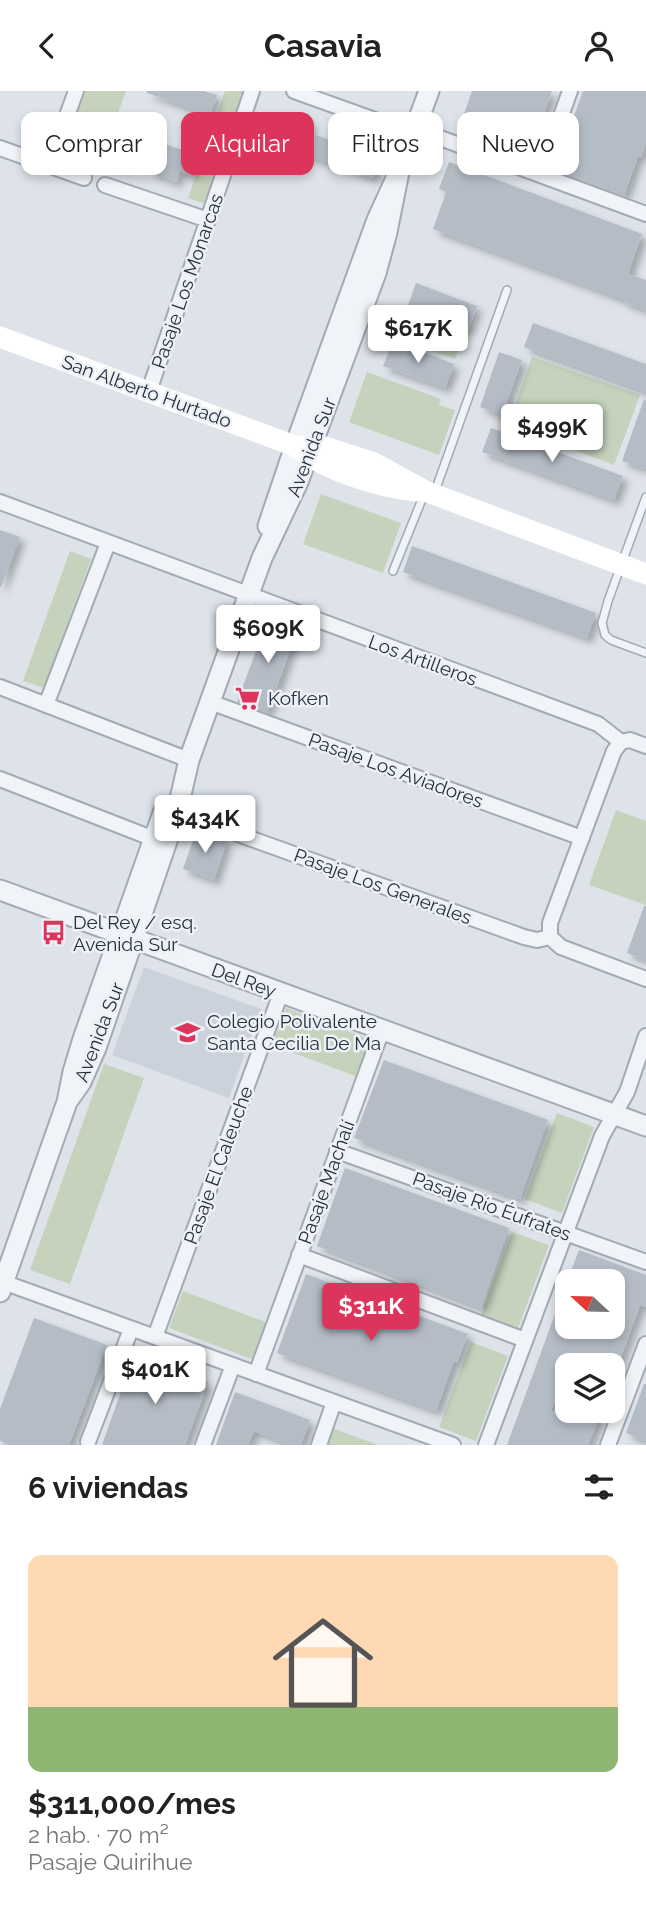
<!DOCTYPE html>
<html lang="es">
<head>
<meta charset="utf-8">
<style>
	body { margin:0; font-family:Raleway,sans-serif; background:#f6f6f6; color:#222; height:100vh; display:flex; flex-direction:column; font-size:26px; white-space:nowrap }
	* { box-sizing:border-box; margin:0 }
	p { font-size:23px; color:#767676 }
	.icon { flex:none; width:38px; height:38px; fill:none; stroke:currentColor; stroke-width:2; stroke-linecap:round; stroke-linejoin:round }
	.map { position:relative; height:1354px; overflow:hidden }
	.details { display:flex; flex-direction:column; background:#fff; flex:1 }
	.details>* { flex:none }
	.banner { position:absolute; left:21px; top:21px; width:606px; height:63px; display:flex; gap:14px }
	.needle { width:46px; rotate:292deg }
	.buttons { position:absolute; left:555px; top:1178px; display:grid; gap:14px }
	.buttons a { display:grid; place-items:center; width:70px; height:70px; border-radius:14px; background:#fff; box-shadow:0 4px 10px #0003; font-size:35px }
	.price { position:absolute; translate:-50% -60px; padding:0 16px; border-radius:7px; background:#fff; color:#222; font-size:23px; line-height:46px; filter:drop-shadow(0 2px 4px #0008) }
	.price::after { content:''; position:absolute; left:50%; top:42px; width:21px; height:16px; margin-left:-10px; background:inherit; clip-path:polygon(0 0,100% 0,50% 100%) }
	.price.current { background:#dc345b; color:#fff }
	ul { padding:0; list-style:none }
	li { display:grid; align-content:center; gap:14px; height:371px; padding:0 28px }
	li+li { border-top:2px solid #e0e0e0 }
	li span { display:grid; place-items:center; height:217px; border-radius:14px; color:#555 }
	li>.icon { margin-inline-start:auto }
	span .icon { width:126px; height:126px; fill:#fffc; stroke-width:1 }
	li b { font-size:30px }
	h2 { display:flex; justify-content:space-between; align-items:center; height:84px; padding:0 28px; font-size:30px }
	.tag { padding:0 24px; border-radius:14px; background:#fff; box-shadow:0 4px 10px #0003; font-size:24px; line-height:63px }
	.tag.current { background:#dc345b; color:#fff }
	header { display:flex; justify-content:space-between; align-items:center; height:91px; padding:0 28px; background:#fff; font-size:32px; font-weight:700 }
	.map>svg:first-child { display:block }
	.built { fill:#cbd2db }
	.green { fill:#c5d3bd }
	.building { fill:#b4bcc6; filter:url(#shadow) }
	.lines { fill:none; stroke-linecap:round; stroke-linejoin:round }
	.service-casing { stroke:#a2aab3; stroke-width:10 }
	.minor-casing { stroke:#a2aab3; stroke-width:18 }
	.tertiary-casing { stroke:#a2aab3; stroke-width:23 }
	.service { stroke:#f0f3f7; stroke-width:7 }
	.minor { stroke:#f0f3f7; stroke-width:14 }
	.tertiary { stroke:#f0f3f7; stroke-width:19 }
	.secondary { stroke:#fff; stroke-width:21 }
	.labels { text-anchor:middle; dominant-baseline:central; stroke-width:5; stroke-linejoin:round; paint-order:stroke }
	.street-label { font-size:19px; fill:#253141; stroke:#edf1f6 }
	.poi-label { font-size:19px; fill:#253141; stroke:#edf1f6; text-anchor:start }
</style>
</head>
<body>
<header><svg class="icon" aria-label="back" viewBox="0 0 24 24"><path d="M15 5l-7 7 7 7"/></svg>Casavia<svg class="icon" aria-label="person" viewBox="0 0 24 24"><circle cx="12" cy="8" r="4"/><path d="M4 21q1-7 8-7t8 7"/></svg></header>
<div class="map">
<svg width="646" height="1354" viewBox="0 0 646 1354">
	<defs>
		<filter id="shadow"><feDropShadow dx="5.5" dy="5.5" stdDeviation="3.5" flood-color="#0004"/></filter>
	</defs>
	<rect width="100%" height="100%" fill="#dde3e9"/>
	<path class="built" d="M144,876L261,918L229,1007L112,964Z"/>
	<path class="green" d="M84,0H126L99,74L62,61Z
		M225,0H249L209,114L188,107Z
		M404,222L464,243L455,268L395,247Z
		M532,266L640,304L614,374L508,334Z
		M367,281L441,308L439,314L455,319L439,364L349,331Z
		M321,403L401,432L383,482L303,453Z
		M70,460L91,468L44,597L23,590Z
		M616,719L646,730V814L589,794Z
		M286,917L371,949L358,986L272,954Z
		M104,973L144,987L70,1193L30,1179Z
		M557,1022L594,1036L562,1122L525,1108Z
		M512,1141L549,1154L517,1240L480,1226Z
		M183,1200L268,1232L254,1269L169,1237Z
		M471,1251L508,1265L476,1350L439,1336Z
		M332,1337L378,1354H326Z"/>
	<path class="building" d="M147,0H204L217,4L210,24L147,2Z
		M472,0H552L528,67L458,41Z
		M583,0H646V52L641,66L638,65L624,105L555,78Z
		M285,22L311,31L308,41L342,54L346,43L373,52L369,63L380,67L373,87L263,49L270,29L281,32Z
		M127,41L198,64L191,84L180,80L177,91L150,82L153,72L125,63L121,73L108,69L115,48L123,51Z
		M449,71L642,143L628,183L646,189V219L624,211L625,209L433,138L446,101L439,98Z
		M416,192L477,215L468,240L407,217Z
		M533,232L646,273V301L524,256Z
		M393,250L454,273L445,297L383,275Z
		M499,261L522,269L502,324L480,316Z
		M644,308L646,309V378L622,370Z
		M491,337L623,385L614,409L482,361Z
		M0,439L20,446L1,496H0Z
		M412,455L596,522L587,547L403,481Z
		M269,525L299,536L267,622L237,611Z
		M197,738L227,749L214,789L183,778Z
		M644,815H646V869L627,862Z
		M384,969L548,1029L520,1108L354,1047Z
		M345,1077L509,1137L481,1217L317,1155Z
		M579,1159L646,1184V1216L640,1214L618,1274H567L551,1320H602L588,1354H507L565,1196L567,1236H612V1190H567Z
		M306,1183L468,1243L457,1272L454,1270L436,1320L277,1262Z
		M34,1227L107,1254L69,1354H12L0,1350V1318Z
		M134,1264L208,1291L185,1354H102Z
		M644,1293H646V1350L626,1342Z
		M235,1301L310,1329L301,1354H292L254,1340L248,1354H216Z"/>
	<g class="lines">
		<defs>
			<path id="service" d="M434,403L507,199
				M646,406L608,510L602,532L605,544L611,549L646,562
				M393,480L425,401"/>
			<path id="minor" d="M294,0L414,43L440,47L646,123
				M0,57L84,87
				M49,74L76,0
				M540,84L570,0
				M105,94L208,129
				M149,300L252,0
				M0,411L598,633L621,651L630,649L646,655
				M0,596L189,669
				M210,611L582,747
				M46,614L108,452
				M0,688L154,748
				M177,721L524,846L537,849L550,846
				M550,846V832L614,660L621,651
				M550,846L561,856L646,888
				M337,1060L646,1171
				M299,1164L525,1249
				M3,1191L453,1354
				M155,1246L281,902
				M256,1283L382,939
				M88,1351L131,1238
				M203,1354L233,1274
				M319,1354L334,1311
				M486,1354L602,1045L627,1001L646,945
				M608,1354L646,1253"/>
			<path id="tertiary" d="M268,435L295,355L377,129L399,81L429,0
				M0,799L646,1035
				M67,1011L81,991L96,957L177,721L189,669L262,467L298,391L376,182L387,141L399,81
				M0,1201L67,1011L73,981L83,948L163,722"/>
		</defs>
		<use href="#service" class="service-casing"/>
		<use href="#minor" class="minor-casing"/>
		<use href="#tertiary" class="tertiary-casing"/>
		<use href="#service" class="service"/>
		<use href="#minor" class="minor"/>
		<use href="#tertiary" class="tertiary"/>
		<path class="secondary" d="M0,246L295,355L325,356L374,372L425,400L646,483
			M295,355C323,379 379,396 416,400"/>
	</g>
	<defs>
		<symbol id="supermarket-bare" viewBox="-9 -9 18 18"><path d="M-6-5.5h2.5l.6 2H6L4.5 2H-2.5L-4.4-4H-6ZM-1.5 3.2a1.3 1.3 0 1 0 .1 0ZM3 3.2a1.3 1.3 0 1 0 .1 0Z" fill="#dc345b" stroke="#edf1f6" stroke-width="2.5" paint-order="stroke"/></symbol>
		<symbol id="bus-bare" viewBox="-9 -9 18 18"><path d="M-5-6H5V4H4V6H2V4H-2V6H-4V4H-5ZM-3.5-4V0h7V-4ZM-3.5 1.2v1.5H-2V1.2ZM2 1.2v1.5H3.5V1.2Z" fill="#dc345b" stroke="#edf1f6" stroke-width="2.5" paint-order="stroke"/></symbol>
		<symbol id="school-bare" viewBox="-9 -9 18 18"><path d="M0-5L7-2L0 1L-7-2ZM-4 1L0 2.5L4 1V4Q0 6-4 4Z" fill="#dc345b" stroke="#edf1f6" stroke-width="2.5" paint-order="stroke"/></symbol>
	</defs>
	<g fill-rule="evenodd">
		<use href="#supermarket-bare" x="230" y="590" width="35" height="35"/>
		<use href="#bus-bare" x="36" y="824" width="35" height="35"/>
		<use href="#school-bare" x="170" y="924" width="35" height="35"/>
	</g>
	<g class="labels">
		<g class="street-label">
			<text transform="translate(187 190) rotate(-71)">Pasaje Los Monarcas</text>
			<text transform="translate(147 300) rotate(20)">San Alberto Hurtado</text>
			<text transform="translate(311 356) rotate(-69)">Avenida Sur</text>
			<text transform="translate(423 569) rotate(20)">Los Artilleros</text>
			<text transform="translate(396 679) rotate(20)">Pasaje Los Aviadores</text>
			<text transform="translate(383 795) rotate(20)">Pasaje Los Generales</text>
			<text transform="translate(244 889) rotate(20)">Del Rey</text>
			<text transform="translate(99 941) rotate(-69)">Avenida Sur</text>
			<text transform="translate(218 1074) rotate(-70)">Pasaje El Caleuche</text>
			<text transform="translate(326 1091) rotate(-70)">Pasaje Machalí</text>
			<text transform="translate(492 1115) rotate(20)">Pasaje Río Éufrates</text>
		</g>
		<g class="poi-label">
			<text x="268" y="607">Kofken</text>
			<text x="73" y="831">Del Rey / esq.<tspan x="73" dy="22">Avenida Sur</tspan></text>
			<text x="207" y="930">Colegio Polivalente<tspan x="207" dy="22">Santa Cecilia De Ma</tspan></text>
		</g>
	</g>
</svg>
<div class="buttons">
<a><svg class="needle" viewBox="-14 -14 28 28"><path d="M0-13l5 13h-10z" fill="#e53935"/><path d="M0 13l5-13h-10z" fill="#767676"/></svg></a>
<a><svg class="icon" aria-label="layers" viewBox="0 0 24 24"><path d="M12 4l9 5-9 5-9-5zM3 14l9 5 9-5"/></svg></a>
</div>
<b class="price" style="left:418px;top:274px">$617K</b>
<b class="price" style="left:552px;top:373px">$499K</b>
<b class="price" style="left:268px;top:574px">$609K</b>
<b class="price" style="left:205px;top:764px">$434K</b>
<b class="price current" style="left:371px;top:1252px">$311K</b>
<b class="price" style="left:155px;top:1315px">$401K</b>
<div class="banner">
<a class="tag">Comprar</a>
<a class="tag current">Alquilar</a>
<a class="tag">Filtros</a>
<a class="tag">Nuevo</a>
</div>
</div>
<section class="details">
<h2>6 viviendas<svg class="icon" aria-label="filters" viewBox="0 0 24 24"><path d="M4 7h16M4 17h16"/><circle cx="9" cy="7" r="2"/><circle cx="15" cy="17" r="2"/></svg></h2>
<ul>
<li><span style="background:linear-gradient(#ffd9b3 70%,#8fb573 0)"><svg class="icon" aria-label="home" viewBox="0 0 24 24"><path d="M3 11l9-7 9 7M6 9v11h12V9"/></svg></span><div><b>$311,000/mes</b><p>2 hab. · 70 m²</p><p>Pasaje Quirihue</p></div></li>
</ul>
</section>
</body>
</html>
